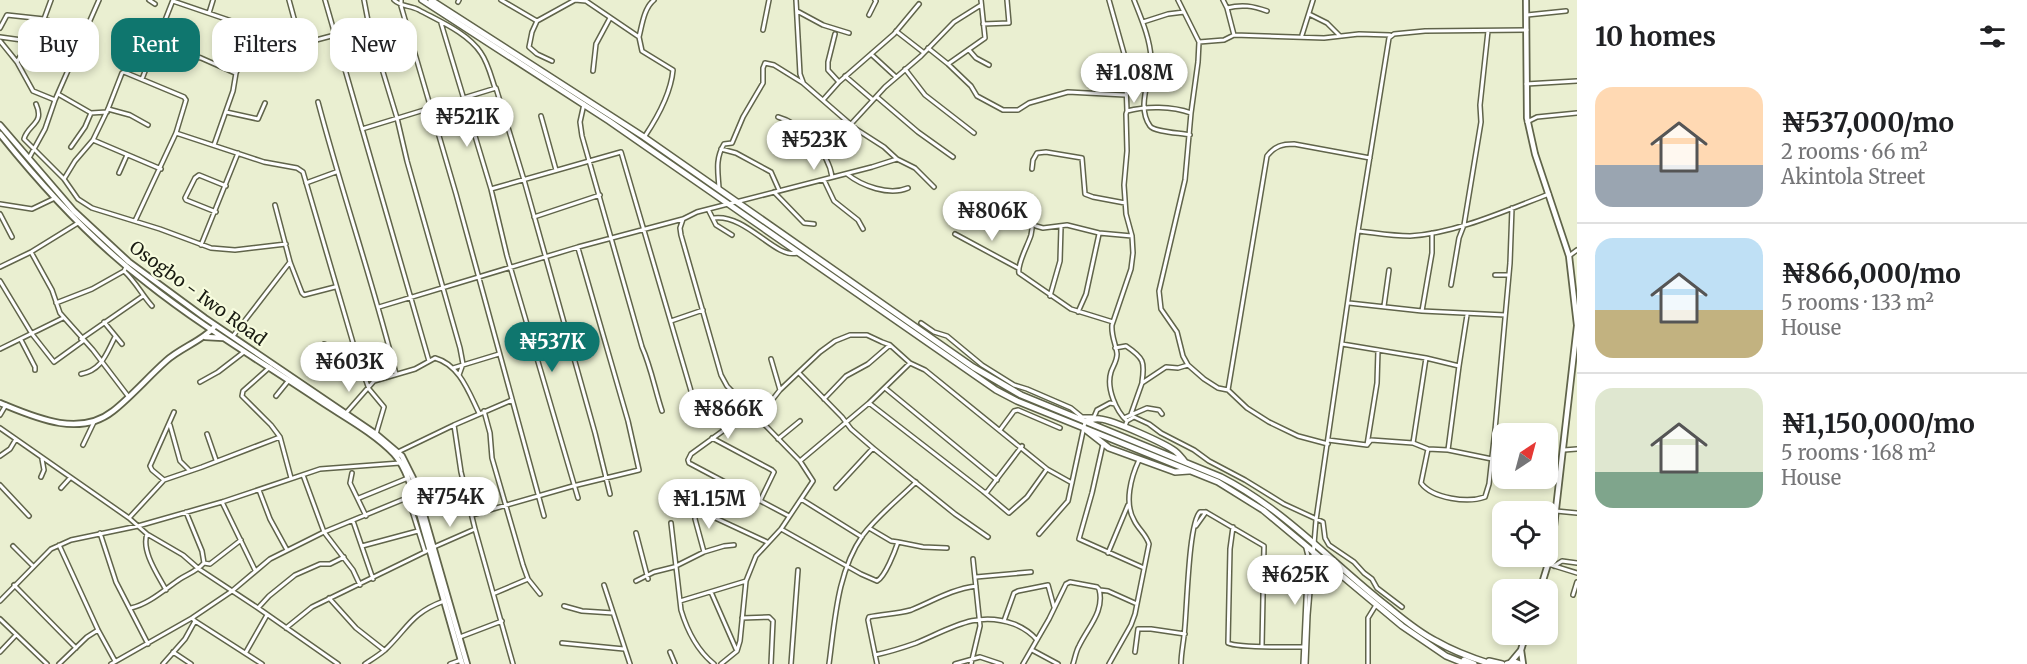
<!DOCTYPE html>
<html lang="en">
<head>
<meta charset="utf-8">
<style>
	body { margin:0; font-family:Merriweather,serif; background:#f2f2f2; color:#202124; height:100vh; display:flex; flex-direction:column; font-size:22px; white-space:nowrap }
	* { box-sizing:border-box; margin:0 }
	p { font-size:20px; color:#757577 }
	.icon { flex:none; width:33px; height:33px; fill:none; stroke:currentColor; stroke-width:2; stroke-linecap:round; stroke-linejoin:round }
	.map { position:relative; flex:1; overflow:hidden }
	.side { display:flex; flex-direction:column; background:#fff; width:450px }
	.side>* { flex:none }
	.hud { position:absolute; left:18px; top:18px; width:570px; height:54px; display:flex; gap:12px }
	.needle { width:39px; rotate:36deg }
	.fabs { position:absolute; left:1492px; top:423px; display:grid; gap:12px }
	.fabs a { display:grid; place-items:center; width:66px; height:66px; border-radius:12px; background:#fff; box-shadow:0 3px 9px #0003; font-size:30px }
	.price { position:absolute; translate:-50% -51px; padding:0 14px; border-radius:21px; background:#fff; color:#222; font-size:20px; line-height:39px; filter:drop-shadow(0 2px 3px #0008) }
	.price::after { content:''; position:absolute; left:50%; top:36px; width:18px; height:14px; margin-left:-9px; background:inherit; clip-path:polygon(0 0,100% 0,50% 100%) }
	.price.current { background:#0f766e; color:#fff }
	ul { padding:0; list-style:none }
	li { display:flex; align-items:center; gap:18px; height:150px; padding:0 18px }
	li+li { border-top:2px solid #e0e0e0 }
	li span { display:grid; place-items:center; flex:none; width:168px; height:120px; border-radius:18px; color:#555 }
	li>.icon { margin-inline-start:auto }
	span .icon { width:72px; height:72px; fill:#fffc; stroke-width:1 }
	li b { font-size:26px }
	h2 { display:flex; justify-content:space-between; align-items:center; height:72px; padding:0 18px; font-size:26px }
	.pill { padding:0 21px; border-radius:18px; background:#fff; box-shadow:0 3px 9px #0003; font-size:21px; line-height:54px }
	.pill.current { background:#0f766e; color:#fff }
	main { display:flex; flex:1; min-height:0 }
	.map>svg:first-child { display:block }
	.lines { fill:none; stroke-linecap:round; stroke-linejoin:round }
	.minor-casing { stroke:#60644a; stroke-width:6 }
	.primary-casing { stroke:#60644a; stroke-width:8 }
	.trunk-casing { stroke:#60644a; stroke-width:8 }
	.minor { stroke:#fff; stroke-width:3 }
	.primary { stroke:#fff; stroke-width:4.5 }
	.trunk { stroke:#fff; stroke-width:5 }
	.labels { text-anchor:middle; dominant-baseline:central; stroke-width:4.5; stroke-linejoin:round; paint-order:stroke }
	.street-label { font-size:18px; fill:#191b11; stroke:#f7fcde }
</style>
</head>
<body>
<main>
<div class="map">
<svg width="1577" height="664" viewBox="0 0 1577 664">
	<rect width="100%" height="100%" fill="#eaefd1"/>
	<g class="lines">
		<defs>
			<path id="minor" d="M149,0L155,4
				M289,0L301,44L335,35
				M325,0L429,361
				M364,0L369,26L397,118L407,161L460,348L463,364L459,375
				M394,0C401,7 410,5 419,10C439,21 468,33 481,53C488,63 491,76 495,88
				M401,0V6L456,194L544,516
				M501,0L537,21
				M575,0L586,1L639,37L642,51L673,70C671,92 657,118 645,136
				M796,0L800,74L803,82
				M1109,0L1125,57L1127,111
				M1134,0C1141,18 1150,38 1151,58C1151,79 1136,106 1150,126C1154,132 1182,133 1190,135
				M1178,0L1199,42L1198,62L1191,113
				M173,1L249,27L252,29L244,55L236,73L233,91L214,145
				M458,2L459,0
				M1227,8C1242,4 1253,6 1267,11
				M797,11L823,25L849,33
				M209,13L213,0
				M1309,14L1327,23L1340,36
				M869,15L876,1L875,0
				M1527,15L1566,11
				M44,19L51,0
				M1143,22L1168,14L1184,12
				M441,23L491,189L507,256L578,498
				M983,24L1009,23L1007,0
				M0,28L7,15L44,19L85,32
				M763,30L769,0
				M896,31L923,52
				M835,34L828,62V70L839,82
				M1234,35L1324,38L1359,34L1390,35
				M1302,35L1313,0
				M0,37L29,41
				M639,37C642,25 644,8 654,0
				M0,41L17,62L33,91L55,100
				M1199,42L1224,40L1234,35L1227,8L1223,0
				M155,45L201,58L235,73
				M928,48L948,64L971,86L977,96L1003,110H1018L1029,103L1068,92L1125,95
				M969,50L976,58L989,65
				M871,54L896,77
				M552,61L537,54L529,47L532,32L537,21L575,0
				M17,62L41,19
				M948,64L985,38L981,0
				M905,69L925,95L974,133
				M593,71L596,44L610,18
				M845,76L873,100
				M142,79L173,0
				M1526,84L1577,81
				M58,94L91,113L107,112
				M877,97L918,132L953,157
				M823,100L839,82L894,34L919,4
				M318,102C342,193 373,282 396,374
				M36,104C45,124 28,124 24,139L64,179L78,199L92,208L160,229L211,248L235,250L286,244
				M584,104L580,122L582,136L642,347C651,367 655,390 662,411
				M108,109L130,115L148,125
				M226,112L258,119L265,103
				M541,116L556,170
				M778,117C801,123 829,153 832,177
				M1527,122L1537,117L1577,113
				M851,124L885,87L921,56L954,22L981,5
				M362,129L496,88L524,180L595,433L610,494
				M176,133L264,162L297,168L303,172L356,353L369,389L384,407L376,434
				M93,140L161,169
				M71,147L85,127L91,113
				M721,149L736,153L771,172L779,190
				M29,158L45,129L55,100L99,0
				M1032,169L1033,160L1037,153L1046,152L1082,158L1085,194L1093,197L1125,203
				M119,173L127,155
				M847,174C862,186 889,196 908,188
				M64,179L75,161L93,140L108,109L122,73L124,72L184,97L186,100L176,133L135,221
				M824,180L834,201L858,220L863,229
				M306,183L336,172
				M719,188C718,172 715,159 724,144L732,143L743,117L763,83V68L765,63L774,65L803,83L856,129L884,147L897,159L915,168L934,187
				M491,189L621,152L691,391
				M774,192L804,223L814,224
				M0,204L32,209L55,198
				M988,204L1036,226L1043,228L1067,225L1099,233L1132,236
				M1033,204C1033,214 1033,226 1031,235C1028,245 1017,264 1019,273L1071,309L1113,322
				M275,205L290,262L302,293L304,295L335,287
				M709,211L716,225L732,235
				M216,212L186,200L185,198L195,178L199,175L226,186
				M0,214L12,237
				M534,217L600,195
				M714,218C747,214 775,259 797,253
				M683,219L680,228L681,235L721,375L727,386L800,461L813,481L781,529L756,556L746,581L740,641L737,651L721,664
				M1358,231C1376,233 1392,236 1410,236C1454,234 1507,210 1549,194
				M955,234L1018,268
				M201,245L238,153
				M31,252L52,290L60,313L93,350L128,396
				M1569,256L1577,250
				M0,267L31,252L78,223
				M124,271C136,282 142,295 152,306
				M1495,275H1509
				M0,281L32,334L54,362L83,341
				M1451,285L1459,238L1464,225L1481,122L1480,105L1488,31
				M1050,296L1060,261L1061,227
				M56,303L92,289L124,271L126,267
				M1349,303L1422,311L1505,315
				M1384,306L1389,270
				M379,307L578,247L683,219L697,212L872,167L897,159
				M1422,311L1432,253V233
				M1078,312L1086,294L1099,234
				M671,321L703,310
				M104,322L122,344
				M921,323L934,332L947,336L982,365L1014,385L1027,389L1071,408L1082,417H1094L1097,410L1110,403L1115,404
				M233,336L290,262
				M81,339L143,296
				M21,340L35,367V370
				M324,344C333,348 345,355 356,353
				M1342,344L1426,358L1459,366L1467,315
				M1115,348L1126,346C1144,358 1145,362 1142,382
				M0,349L63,318
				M1378,350L1377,383L1367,445L1371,440L1413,443L1428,449L1448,450
				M771,359L780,390
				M1459,366L1448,450L1492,459
				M270,367L243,391L242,396L271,425L280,437L291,478
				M453,368L499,354
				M799,373L842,417L851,429L873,448L955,514L988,537
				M81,374C102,370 106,354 115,337
				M200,382L218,372L244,352
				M885,388L997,480
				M1228,390L1267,156C1275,146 1282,144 1294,144L1370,158
				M276,396L289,380
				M824,399L846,376L868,364L890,345
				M869,403L984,492L1009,513L1027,497L1047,469
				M749,409L738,420L691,454L688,460L689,463L789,516
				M484,411L490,433L492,458L523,565L528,579L540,594
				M346,413L374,381L415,369L435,358C460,365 469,393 479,413
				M1131,414L1142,383L1166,367L1178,368L1188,365
				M0,415L6,405
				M758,418L780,390L820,352L835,341L850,335H867L882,342L890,345L910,363L925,370L1047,469L1072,483
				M1124,418L1147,408L1159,410L1162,414
				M1127,421L1134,417L1149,424L1161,433L1194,450L1209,461L1245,480L1284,504L1323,522L1325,538L1329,545L1354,562L1364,573L1372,579L1377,588L1402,607
				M170,425L180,461L190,471
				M454,425L461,472L475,529L513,664
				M1125,426L1127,421C1116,411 1106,388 1111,372C1113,366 1117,361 1117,354C1116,344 1111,336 1112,325L1131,269L1133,253L1132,236L1126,214L1124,185L1127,151L1126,114L1127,111C1146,106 1172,106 1191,113L1185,180L1159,291L1161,309L1177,332L1183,356L1188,365L1204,379L1218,388L1228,390L1247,408L1269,422L1298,436L1328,444
				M0,428L129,518
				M1000,430L1014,411L1018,410L1060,428
				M207,434L216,460
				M280,437L202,467L164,480L129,518L147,534L183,555L199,569L258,608L338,664
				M712,438L772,470L774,472L760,501
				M778,439L800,421
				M1328,440L1367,445
				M1413,443L1426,358
				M1103,444L1092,493L1079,539L1144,568
				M83,445L94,422
				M1428,449L1421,483C1433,499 1468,503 1485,497L1489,484L1495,430L1510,263L1512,208
				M1564,450L1577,449
				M398,452L454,425L512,400
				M0,456L10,449L16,439
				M800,461L869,403L910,363
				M352,473L350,483L366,516
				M303,475L324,532L353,570L360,585
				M41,477L44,470L42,459
				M164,480L152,470L150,466L174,412
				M0,485L29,516
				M61,488L70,478
				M836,488L873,448
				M259,490L270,519L287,550
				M984,492H987L1022,446
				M359,498L408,478
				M408,498L425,552
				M801,499L862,537
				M222,502L255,570
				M1556,511L1577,513
				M472,515L573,486L639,470L628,421L578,248
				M353,521L373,579
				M671,523L681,610C687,630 698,651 714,664
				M1196,526L1206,512
				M1233,527L1230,549L1228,643C1238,648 1289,647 1304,647
				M781,529L861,574L877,581C885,577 895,551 898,542L891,541L869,528
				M100,533L116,582L148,644
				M636,533L648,579
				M147,534C141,551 158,575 166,590
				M1039,534L1068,501L1085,422
				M898,542L923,547L947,548
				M59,545L98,630L115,661
				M13,546L33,566
				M362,546L418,531
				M434,547L475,529
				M704,552L695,519L696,509L767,542
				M1108,553L1128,505
				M204,563L210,564L241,540
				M1548,564L1577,573
				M1554,566L1562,561L1577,563
				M976,577L1031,572
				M636,581L654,572L674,567L704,552L724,546L734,545
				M14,585L76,648
				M604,585L630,664
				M1100,590L1108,591L1137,604
				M711,592L736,649
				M495,593L528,579
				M1573,595L1577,582
				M329,598L356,628L384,650
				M0,601L51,549L71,540L138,526L222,502L320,469L400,463
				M680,601L746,581
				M564,606L582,611L613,613
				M131,608C149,604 165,589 180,579C188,574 197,571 204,563L202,551L186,512
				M258,608L269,596L295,575L320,564H330L344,557
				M192,618L195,621L262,664
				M742,618L769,617L773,621L771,664
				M0,619L47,664
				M1004,621L1014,593L1018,591L1048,585L1054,607
				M286,628L312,607L429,550
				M460,637L502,621
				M562,643L624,649
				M1032,650L1058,664
				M0,652L16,635
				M173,652L191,664
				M246,652L267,615
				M670,652L675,664
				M1135,652L1138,629H1151L1185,634
				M875,655C889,652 902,648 916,643C950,629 976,610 1014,624C1024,628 1031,633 1037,640
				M59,664L87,637L98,630
				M111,664L192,618L232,591L270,559L324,532L414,495
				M163,664L185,639L195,621
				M365,664C371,660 379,655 385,650C408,628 411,613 444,601
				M450,664L461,660
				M791,664L798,570
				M829,664C835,620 837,572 863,535C878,515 899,499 916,482
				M877,664L868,620L869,617C883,614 897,614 911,610C933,601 952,589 976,586
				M955,664L980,657L1001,664
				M971,664L980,626L973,559
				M1023,664L1049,619L1066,584L1070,582L1097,587L1099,589C1105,611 1088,627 1079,646C1076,651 1075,658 1073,664
				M1109,664L1131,625L1135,614L1149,544C1146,534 1138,529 1134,520C1124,503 1131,477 1139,460
				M1181,664C1181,655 1183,645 1184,636C1187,615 1188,523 1200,512H1206L1264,546L1262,646
				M1303,664L1308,556L1306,548
				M1306,664L1308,615L1316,520L1358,231L1389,38L1394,34L1425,31L1527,30
				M1368,664V618L1376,605"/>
			<path id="primary" d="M1526,0L1527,118L1535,154L1569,256L1577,325
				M0,125L74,211L129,262L205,318L376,434L402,456L414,480L467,664
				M0,134C44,189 91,240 147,283C201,326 262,362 320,401C344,417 374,433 394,454C404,465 409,481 414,495L462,664
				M205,337L223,338
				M0,403C34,417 79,438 113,411C132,396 148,377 166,361C180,348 204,340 214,327
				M1540,590L1548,564L1553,535L1577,326
				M1521,650L1523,664
				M1511,662L1521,650L1526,634"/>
			<path id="trunk" d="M422,0L609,121L996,390L1017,401L1218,482L1263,510L1402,626L1446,656L1466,664
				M431,0L644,137L973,367L1021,395L1221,477C1284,509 1332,563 1387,606C1403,619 1418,632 1436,641C1453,651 1472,658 1491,664
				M1086,421C1091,420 1095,418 1100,419C1113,420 1164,443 1175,451C1179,454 1182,458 1185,462
				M1086,430L1109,448L1175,472L1189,471
				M1464,660L1474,664
				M1489,661L1502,664
				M1507,664L1515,662L1520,664"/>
		</defs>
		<use href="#minor" class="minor-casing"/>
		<use href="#primary" class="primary-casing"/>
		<use href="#trunk" class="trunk-casing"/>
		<use href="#minor" class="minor"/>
		<use href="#primary" class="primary"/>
		<use href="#trunk" class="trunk"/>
	</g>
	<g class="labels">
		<g class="street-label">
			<text transform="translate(198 293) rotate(36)">Osogbo - Iwo Road</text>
		</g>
	</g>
</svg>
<div class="fabs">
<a><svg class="needle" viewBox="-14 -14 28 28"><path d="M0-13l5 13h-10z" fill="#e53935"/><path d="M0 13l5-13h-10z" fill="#757577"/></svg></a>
<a><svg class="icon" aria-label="locate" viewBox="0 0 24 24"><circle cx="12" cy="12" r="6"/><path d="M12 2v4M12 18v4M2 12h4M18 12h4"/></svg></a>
<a><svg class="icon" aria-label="layers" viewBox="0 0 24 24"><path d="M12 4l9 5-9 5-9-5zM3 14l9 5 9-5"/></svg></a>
</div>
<b class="price" style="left:1134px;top:104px">₦1.08M</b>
<b class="price" style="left:467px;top:148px">₦521K</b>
<b class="price" style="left:814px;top:171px">₦523K</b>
<b class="price" style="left:992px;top:242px">₦806K</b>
<b class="price current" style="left:552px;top:373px">₦537K</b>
<b class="price" style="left:349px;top:393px">₦603K</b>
<b class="price" style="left:728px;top:440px">₦866K</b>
<b class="price" style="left:450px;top:528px">₦754K</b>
<b class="price" style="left:709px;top:530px">₦1.15M</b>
<b class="price" style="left:1295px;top:606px">₦625K</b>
<div class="hud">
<a class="pill">Buy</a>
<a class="pill current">Rent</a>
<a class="pill">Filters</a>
<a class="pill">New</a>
</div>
</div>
<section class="side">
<h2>10 homes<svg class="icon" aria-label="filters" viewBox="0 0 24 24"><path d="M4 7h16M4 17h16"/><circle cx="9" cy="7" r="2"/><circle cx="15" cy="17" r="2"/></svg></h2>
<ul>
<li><span style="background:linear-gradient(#ffd9b3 65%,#9aa5b1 0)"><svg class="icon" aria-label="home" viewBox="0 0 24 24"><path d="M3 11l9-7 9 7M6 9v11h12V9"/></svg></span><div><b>₦537,000/mo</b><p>2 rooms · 66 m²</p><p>Akintola Street</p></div></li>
<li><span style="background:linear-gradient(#bfe0f5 60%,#c2b280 0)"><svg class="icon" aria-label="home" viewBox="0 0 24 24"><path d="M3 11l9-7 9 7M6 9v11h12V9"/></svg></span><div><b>₦866,000/mo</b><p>5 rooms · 133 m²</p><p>House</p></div></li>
<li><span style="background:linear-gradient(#dfe7d0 70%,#7fa58c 0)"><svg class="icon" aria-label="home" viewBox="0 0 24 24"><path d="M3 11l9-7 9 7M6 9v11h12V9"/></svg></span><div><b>₦1,150,000/mo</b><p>5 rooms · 168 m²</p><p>House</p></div></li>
</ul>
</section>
</main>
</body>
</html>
